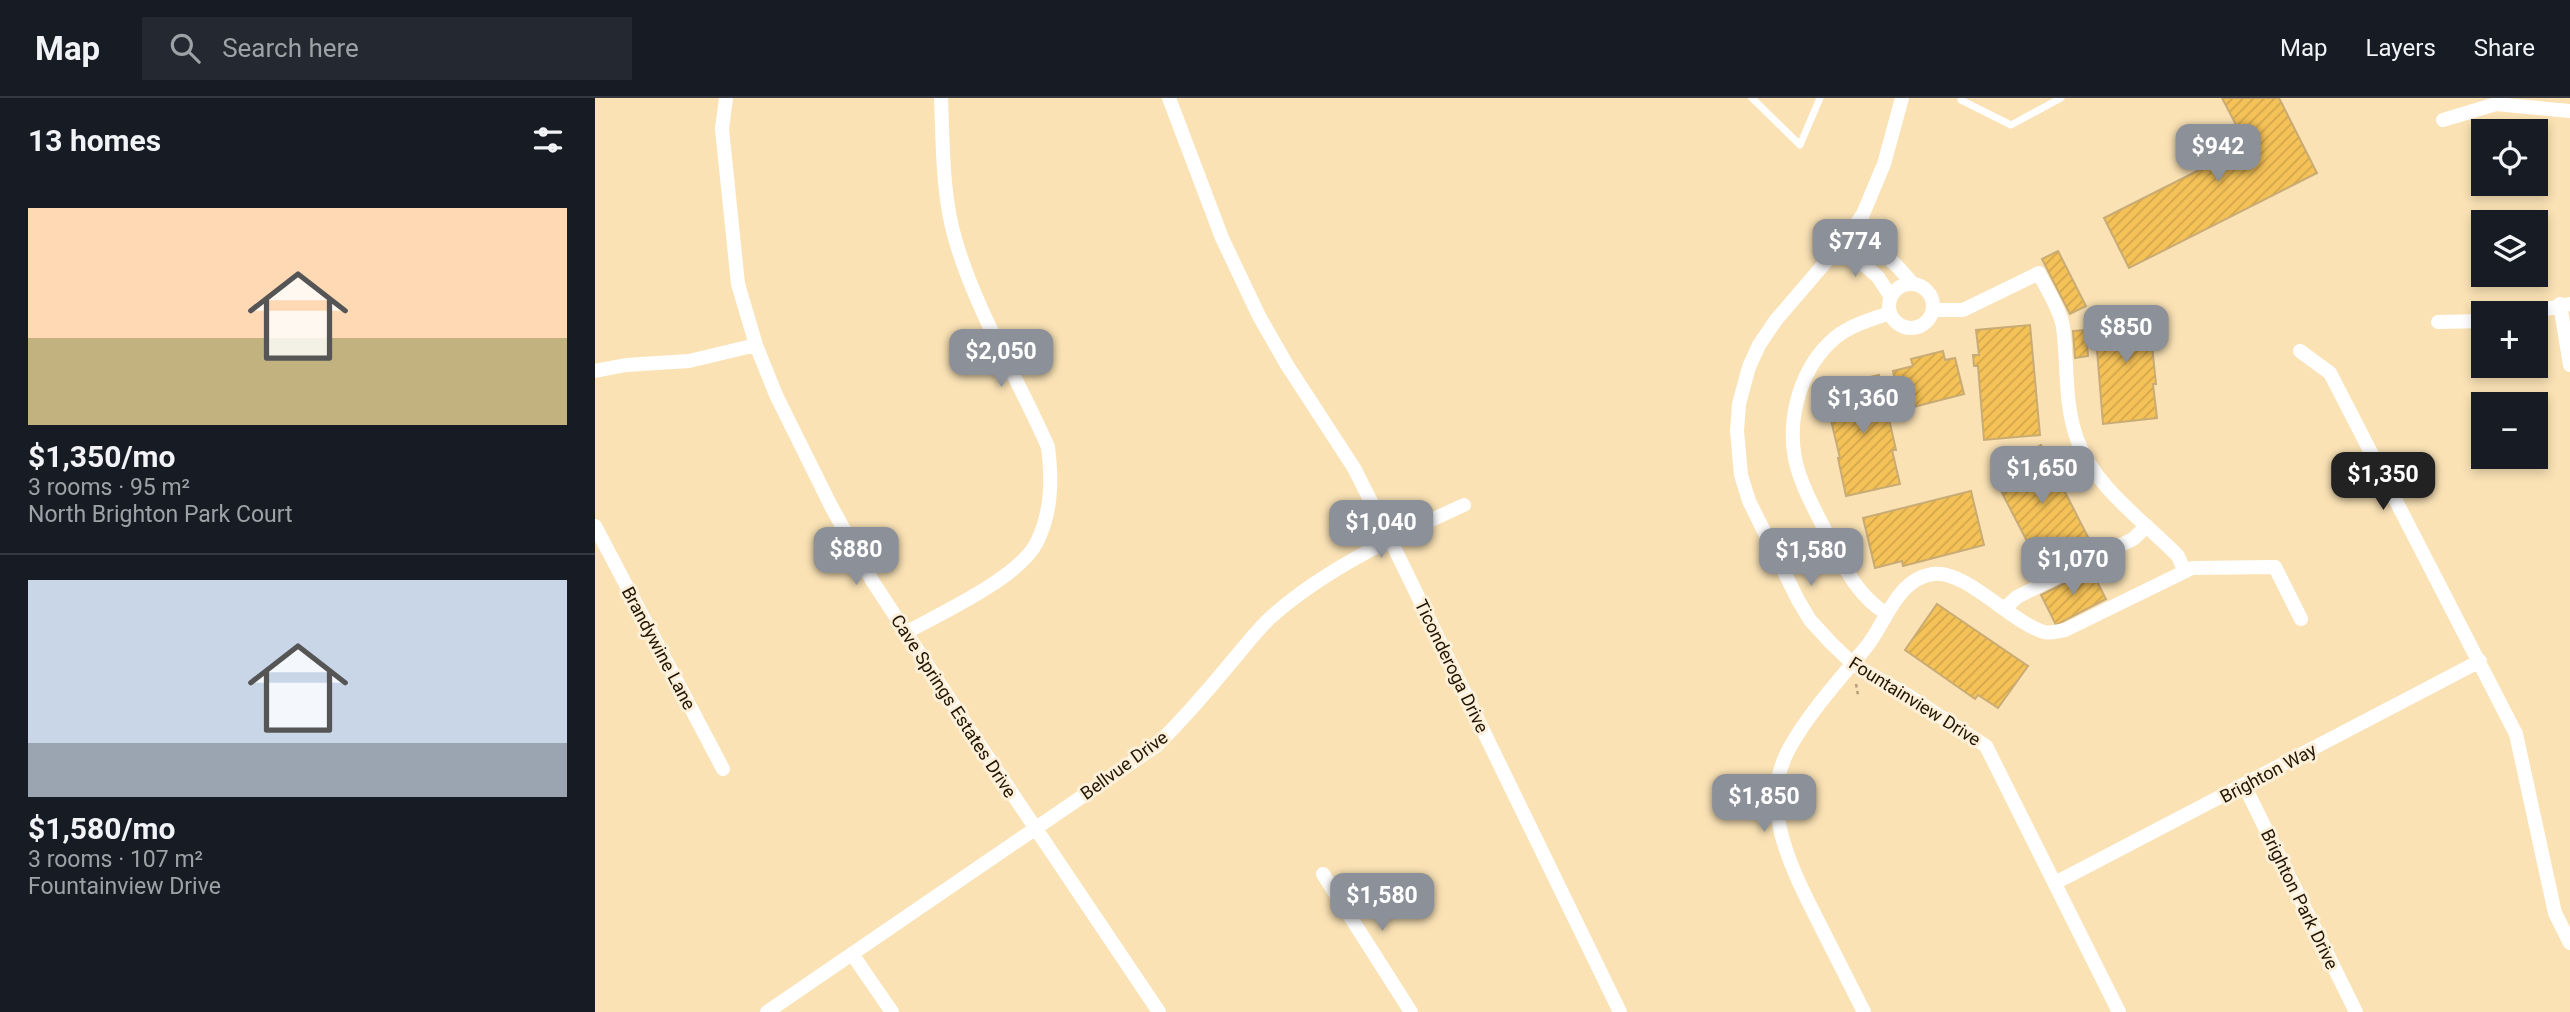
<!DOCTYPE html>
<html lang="en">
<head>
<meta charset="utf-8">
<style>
	body { margin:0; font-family:Roboto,sans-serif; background:#242831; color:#f1f3f6; height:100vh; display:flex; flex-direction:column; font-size:26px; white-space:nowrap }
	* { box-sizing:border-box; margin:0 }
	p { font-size:23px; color:#9ea1a6 }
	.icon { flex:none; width:38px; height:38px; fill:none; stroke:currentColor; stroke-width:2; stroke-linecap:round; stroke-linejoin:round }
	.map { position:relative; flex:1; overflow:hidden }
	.drawer { display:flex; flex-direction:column; background:#171b24; width:595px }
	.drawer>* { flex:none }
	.controls { position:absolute; left:1876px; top:21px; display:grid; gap:14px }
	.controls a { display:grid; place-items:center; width:77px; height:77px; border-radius:0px; background:#171b24; box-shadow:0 4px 10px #0003; font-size:35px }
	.price { position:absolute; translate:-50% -60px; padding:0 16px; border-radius:14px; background:#8c9099; color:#fff; font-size:23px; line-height:46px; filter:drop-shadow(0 2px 4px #0008) }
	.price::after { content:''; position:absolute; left:50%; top:42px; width:21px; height:16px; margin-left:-10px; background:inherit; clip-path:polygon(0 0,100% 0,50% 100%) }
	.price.on { background:#222; color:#fff }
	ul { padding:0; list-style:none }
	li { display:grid; align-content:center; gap:14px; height:371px; padding:0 28px }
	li+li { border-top:2px solid #363941 }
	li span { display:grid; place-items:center; height:217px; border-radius:0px; color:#555 }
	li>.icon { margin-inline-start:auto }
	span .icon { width:126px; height:126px; fill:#fffc; stroke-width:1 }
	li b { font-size:30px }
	h2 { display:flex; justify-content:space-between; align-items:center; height:84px; padding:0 28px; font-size:30px }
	header { display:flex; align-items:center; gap:42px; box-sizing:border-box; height:98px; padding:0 35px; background:#171b24; border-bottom:2px solid #363941 }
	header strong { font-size:33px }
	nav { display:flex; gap:38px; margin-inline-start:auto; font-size:24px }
	.search { width:490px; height:63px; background:#242831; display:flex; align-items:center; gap:18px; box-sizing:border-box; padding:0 24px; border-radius:0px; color:#9ea1a6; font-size:26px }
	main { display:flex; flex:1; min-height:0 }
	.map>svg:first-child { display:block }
	.building { fill:url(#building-hatch); stroke:#c9ab74; stroke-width:2 }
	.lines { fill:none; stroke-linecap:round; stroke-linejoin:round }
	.path { stroke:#b4a07b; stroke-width:2.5; stroke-dasharray:3.5 3.5; stroke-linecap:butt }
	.lane { stroke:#fff; stroke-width:7 }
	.street { stroke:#fff; stroke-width:14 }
	.labels { text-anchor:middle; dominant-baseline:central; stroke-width:6; stroke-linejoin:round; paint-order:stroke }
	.street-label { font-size:18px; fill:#211601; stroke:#fdf0da }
</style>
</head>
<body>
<header>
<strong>Map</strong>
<div class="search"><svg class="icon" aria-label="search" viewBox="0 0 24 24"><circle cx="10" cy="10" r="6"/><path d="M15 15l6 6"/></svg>Search here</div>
<nav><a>Map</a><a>Layers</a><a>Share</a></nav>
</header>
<main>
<section class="drawer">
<h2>13 homes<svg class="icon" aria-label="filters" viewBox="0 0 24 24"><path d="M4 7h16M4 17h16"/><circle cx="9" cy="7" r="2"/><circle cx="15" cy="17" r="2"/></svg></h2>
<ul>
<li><span style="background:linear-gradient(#ffd9b3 60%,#c2b280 0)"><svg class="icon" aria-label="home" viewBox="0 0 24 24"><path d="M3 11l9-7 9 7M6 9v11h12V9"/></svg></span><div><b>$1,350/mo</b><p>3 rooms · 95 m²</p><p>North Brighton Park Court</p></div></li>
<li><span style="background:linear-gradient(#c9d6e8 75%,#9aa5b1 0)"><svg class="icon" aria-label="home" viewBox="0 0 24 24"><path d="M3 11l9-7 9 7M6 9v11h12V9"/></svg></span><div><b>$1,580/mo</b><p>3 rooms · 107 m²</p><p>Fountainview Drive</p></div></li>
</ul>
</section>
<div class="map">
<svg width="1975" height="914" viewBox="0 0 1975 914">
	<defs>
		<pattern id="building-hatch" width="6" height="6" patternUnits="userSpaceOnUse" patternTransform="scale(1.75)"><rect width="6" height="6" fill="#f5c258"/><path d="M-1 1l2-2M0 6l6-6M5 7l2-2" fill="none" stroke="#d2a64b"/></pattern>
	</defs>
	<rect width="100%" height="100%" fill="#fae2b5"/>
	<path class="building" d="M1627,0H1684L1722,75L1534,170L1509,120L1642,53L1640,49L1650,44Z
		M1463,153L1491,208L1475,216L1447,161Z
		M1553,209L1561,286H1558L1562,320L1508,326L1499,215Z
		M1435,227L1445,337L1389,342L1383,268H1379L1378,257H1384L1381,232Z
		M1491,232L1493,258L1480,260L1478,233Z
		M1348,253L1350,262L1360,260L1369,296L1307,312L1298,273L1318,268L1316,261Z
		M1284,277L1301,352H1297L1305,386L1251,398L1243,360H1245L1234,314L1237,313L1232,289Z
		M1446,347L1496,445L1449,469L1437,446L1434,447L1407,395L1411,394L1399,371Z
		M1376,393L1389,447L1308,468L1307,463L1280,470L1268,420Z
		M1496,472L1511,501L1461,527L1446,497Z
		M1342,506L1433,568L1403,610L1383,597L1380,601L1310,552Z"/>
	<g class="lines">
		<path class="path" d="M1261,586L1263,597"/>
		<path class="lane" d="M1157,0L1205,47L1225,0
			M1366,2L1416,27L1466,0"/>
		<path class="street" d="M131,0L127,31L143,186L161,247L181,297L236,408L278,484L386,649L564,914
			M574,0L627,140L664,218L692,267L759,370L795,441L1025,914
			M1307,0L1289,66L1268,116L1253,138L1181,222L1164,247L1154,269L1144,306L1142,333L1146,377L1154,403L1203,502L1215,522L1236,545L1258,566L1314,598L1391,648L1524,914
			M1848,22L1901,6L1975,13
			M1259,129L1302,168L1318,186
			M1246,146L1283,179L1296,199
			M1294 208a22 22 0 1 1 44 0a22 22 0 1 1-44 0Z
			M1965,206L1975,267
			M1338,212H1368L1444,175C1452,192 1465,211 1468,229C1473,267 1469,305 1482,341C1499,389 1549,423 1583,458L1589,472
			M1932,215L1975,206
			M1843,224L1888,223
			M1705,253L1735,275L1921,636L1960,815L1975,845
			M0,273L31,267L94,263L161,247
			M0,428L128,671
			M1409,511L1422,499L1538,441L1552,428
			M1292,516C1262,498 1248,467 1232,436C1220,412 1206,388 1200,361C1192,318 1206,268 1241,239C1256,227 1277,221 1295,215
			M310,535C345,516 425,479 442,444C457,413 457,382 453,349C423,280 382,215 361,144C347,98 348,47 346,0
			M1649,687L1761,914
			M728,776L816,914
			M1460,785L1885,563
			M257,856L297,914
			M172,914L561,648C587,622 610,596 633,568C647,552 660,534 675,520C729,471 803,437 869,407
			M1269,914C1255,886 1240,857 1226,829C1199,775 1161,708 1195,649C1215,613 1246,580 1272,548C1291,524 1302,481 1338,476C1370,471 1417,525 1449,534C1456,536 1463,533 1470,532L1597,470L1680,469L1706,521"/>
	</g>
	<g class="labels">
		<g class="street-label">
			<text transform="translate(64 550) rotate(62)">Brandywine Lane</text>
			<text transform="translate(857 568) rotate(64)">Ticonderoga Drive</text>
			<text transform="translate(1320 603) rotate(32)">Fountainview Drive</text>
			<text transform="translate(359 608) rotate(57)">Cave Springs Estates Drive</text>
			<text transform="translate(529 667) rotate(-36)">Bellvue Drive</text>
			<text transform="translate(1673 675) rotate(-28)">Brighton Way</text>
			<text transform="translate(1705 801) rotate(64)">Brighton Park Drive</text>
		</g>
	</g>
</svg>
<div class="controls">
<a><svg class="icon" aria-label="locate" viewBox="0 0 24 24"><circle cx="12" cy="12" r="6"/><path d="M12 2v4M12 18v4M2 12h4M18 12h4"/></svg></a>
<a><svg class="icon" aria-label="layers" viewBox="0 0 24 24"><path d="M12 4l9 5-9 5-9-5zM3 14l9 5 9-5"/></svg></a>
<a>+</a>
<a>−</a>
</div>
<b class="price" style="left:1623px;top:86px">$942</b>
<b class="price" style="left:1260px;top:181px">$774</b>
<b class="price" style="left:1531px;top:267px">$850</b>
<b class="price" style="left:406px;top:291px">$2,050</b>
<b class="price" style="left:1268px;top:338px">$1,360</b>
<b class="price" style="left:1447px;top:408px">$1,650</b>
<b class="price on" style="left:1788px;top:414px">$1,350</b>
<b class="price" style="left:786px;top:462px">$1,040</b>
<b class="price" style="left:261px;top:489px">$880</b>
<b class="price" style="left:1216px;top:490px">$1,580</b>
<b class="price" style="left:1478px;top:499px">$1,070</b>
<b class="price" style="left:1169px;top:736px">$1,850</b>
<b class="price" style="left:787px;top:835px">$1,580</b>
</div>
</main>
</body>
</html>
